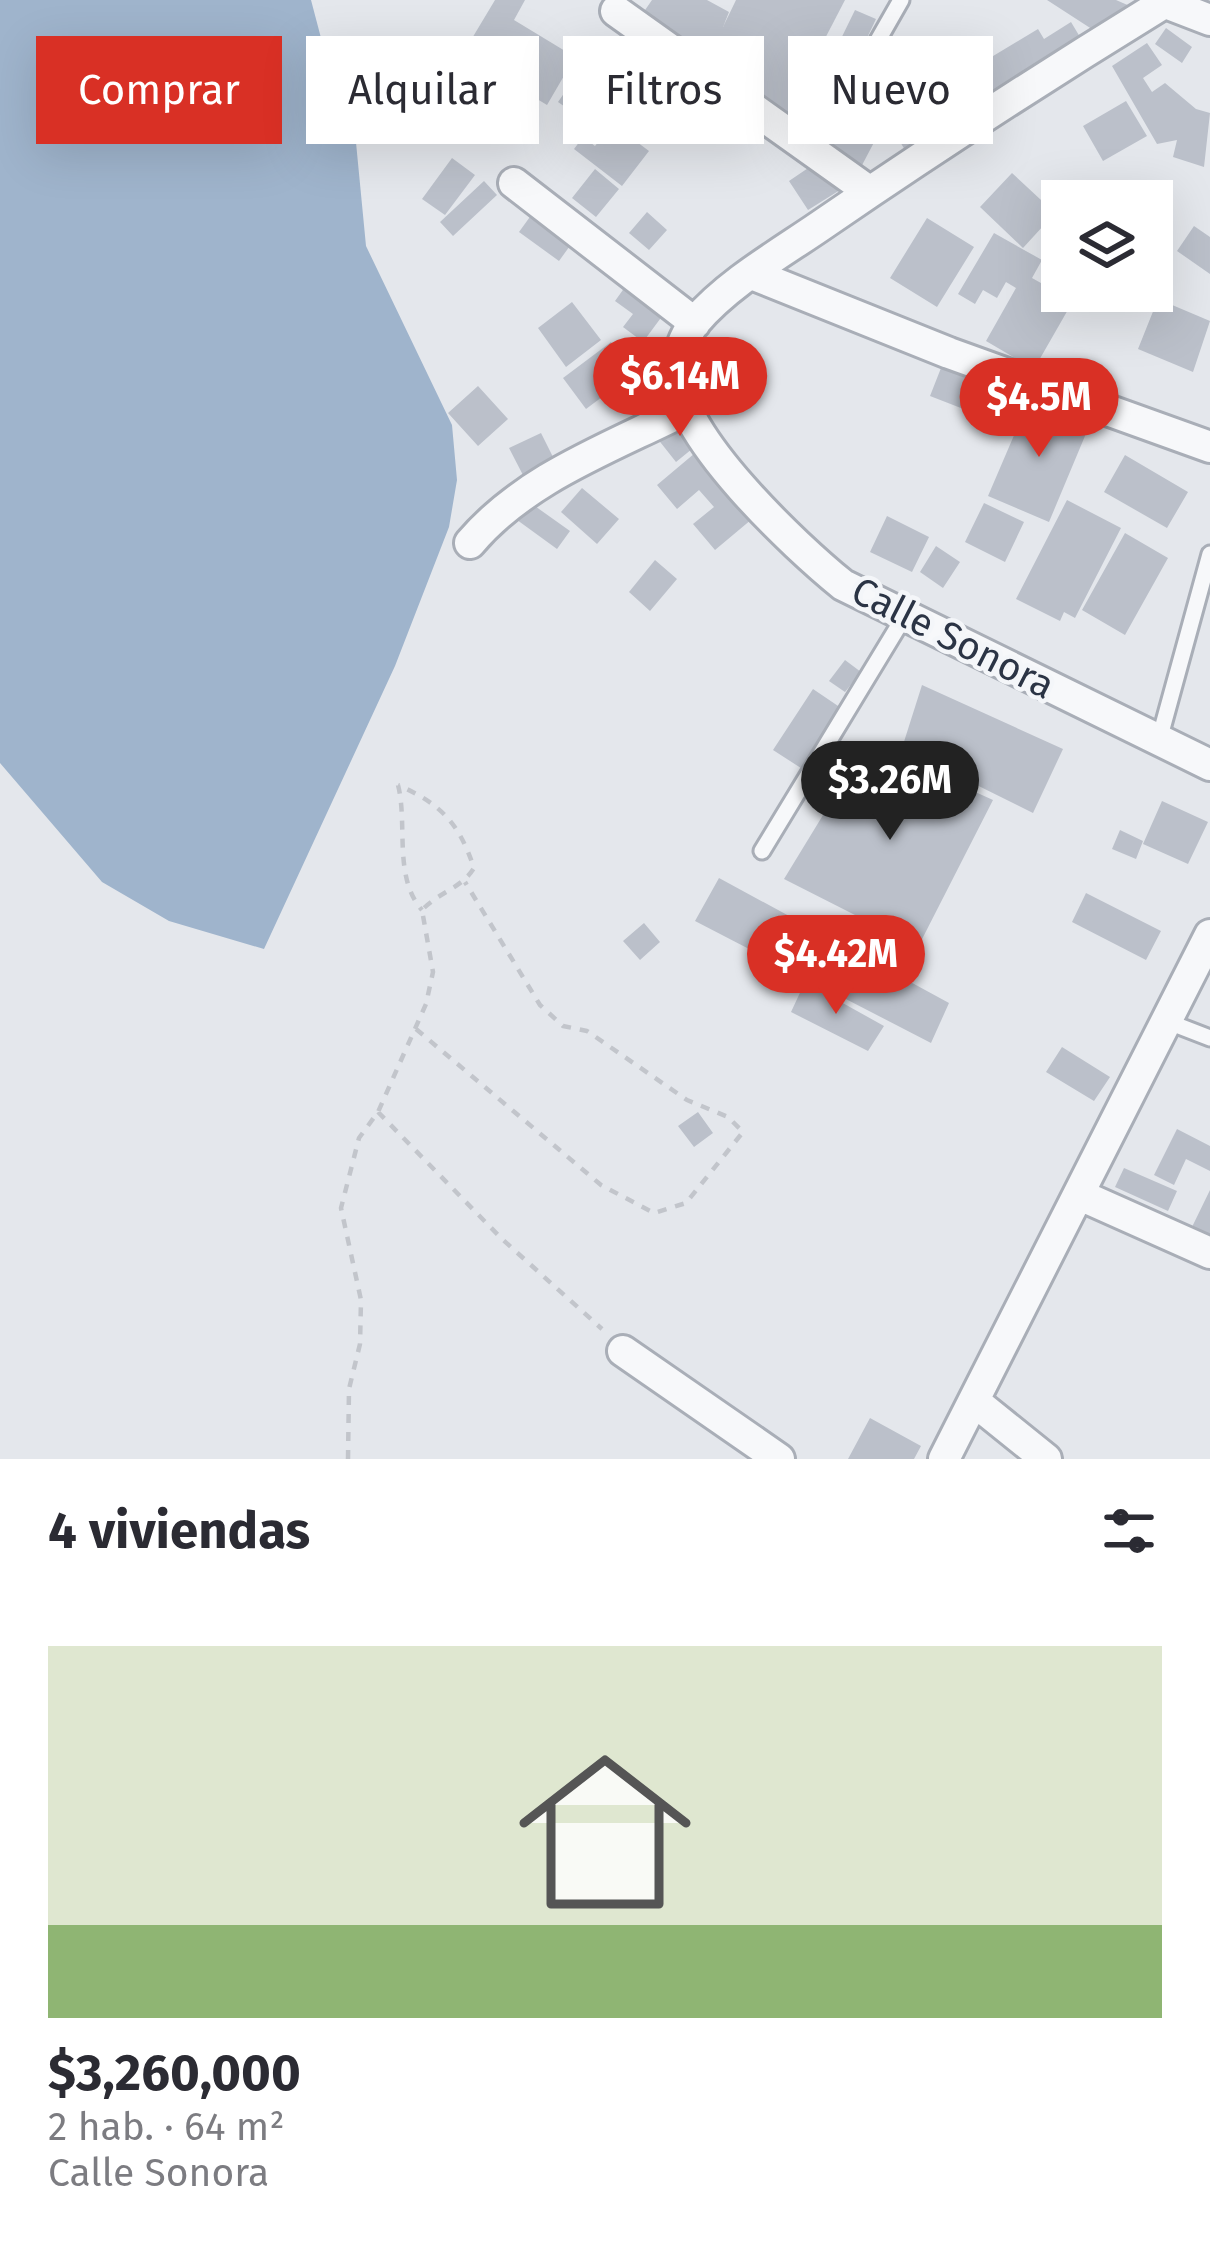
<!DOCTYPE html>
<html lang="es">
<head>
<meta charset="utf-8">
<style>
	body { margin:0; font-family:"Fira Sans",sans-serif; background:#f7f7f7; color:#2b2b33; height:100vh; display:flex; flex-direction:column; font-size:45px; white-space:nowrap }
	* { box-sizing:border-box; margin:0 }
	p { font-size:39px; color:#7c7c81 }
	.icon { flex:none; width:66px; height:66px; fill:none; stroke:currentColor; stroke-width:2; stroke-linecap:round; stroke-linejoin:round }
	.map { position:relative; height:1459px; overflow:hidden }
	.details { display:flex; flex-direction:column; background:#fff; flex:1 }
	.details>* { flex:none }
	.top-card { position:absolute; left:36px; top:36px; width:1140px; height:108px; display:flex; gap:24px }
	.buttons { position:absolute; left:1041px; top:180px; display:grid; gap:24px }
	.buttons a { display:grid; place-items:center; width:132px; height:132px; border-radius:0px; background:#fff; box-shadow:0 12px 48px #0002; font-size:60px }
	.price { position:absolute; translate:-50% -102px; padding:0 27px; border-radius:42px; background:#d93025; color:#fff; font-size:39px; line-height:78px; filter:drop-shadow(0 3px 6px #0008) }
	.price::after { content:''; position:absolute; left:50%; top:72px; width:36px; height:27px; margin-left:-18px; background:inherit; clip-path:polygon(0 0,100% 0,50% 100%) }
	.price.active { background:#222; color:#fff }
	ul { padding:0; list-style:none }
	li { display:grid; align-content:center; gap:24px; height:636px; padding:0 48px }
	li+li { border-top:3px solid #e1e1e2 }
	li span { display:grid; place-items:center; height:372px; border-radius:0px; color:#555 }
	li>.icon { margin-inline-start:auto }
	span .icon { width:216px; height:216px; fill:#fffc; stroke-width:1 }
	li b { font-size:51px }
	h2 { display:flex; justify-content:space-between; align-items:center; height:144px; padding:0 48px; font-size:51px }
	.pill { padding:0 42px; border-radius:0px; background:#fff; box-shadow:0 12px 48px #0002; font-size:42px; line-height:108px }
	.pill.active { background:#d93025; color:#fff }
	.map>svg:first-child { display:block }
	.water { fill:#9fb4cc }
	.building { fill:#bbc0ca }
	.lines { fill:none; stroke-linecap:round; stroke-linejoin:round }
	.lane-casing { stroke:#a9aeb7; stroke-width:21 }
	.street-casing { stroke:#a9aeb7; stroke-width:36 }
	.path { stroke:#c2c5cb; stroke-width:4.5; stroke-dasharray:9 9; stroke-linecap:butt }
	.lane { stroke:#f7f8fa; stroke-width:15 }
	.street { stroke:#f7f8fa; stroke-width:30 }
	.labels { text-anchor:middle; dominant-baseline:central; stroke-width:9; stroke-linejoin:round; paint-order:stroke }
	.street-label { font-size:39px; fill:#2b3445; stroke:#f4f6f9 }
</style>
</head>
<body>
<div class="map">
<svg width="1210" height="1459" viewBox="0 0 1210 1459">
	<rect width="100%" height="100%" fill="#e4e7ec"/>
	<path class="water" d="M0,0H311L321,38L349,70L366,246L452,425L457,480L449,527L395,666L264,949L169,921L102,882L0,763Z"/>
	<path class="building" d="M495,0H525L514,20L575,57L547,105L482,66L490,52L471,40Z
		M652,0H707L729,12L723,27L736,0H845L818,52L901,91L860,169L643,13Z
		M1047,0H1116L1139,10L1101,35Z
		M855,10L876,19L855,63L834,53Z
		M1071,22L1086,47L908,155L893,130L946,97L940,88L1038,29L1044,39Z
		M1166,28L1192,47L1182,63L1155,44Z
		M1147,43L1162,65L1143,78L1152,92L1165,83L1196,109L1210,113L1204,167L1173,157L1177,140L1157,144L1112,66Z
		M581,69L606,87L584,120L558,102Z
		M625,87L655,108L638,131L608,110Z
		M1126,101L1147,136L1103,161L1083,126Z
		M613,124L649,151L622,186L574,149L583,137L595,146Z
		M452,158L475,175L445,215L422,199Z
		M820,160L840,190L808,210L789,181Z
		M595,169L619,189L596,217L572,198Z
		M1012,173L1055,213L1023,248L980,207Z
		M484,181L497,195L453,236L440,222Z
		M647,212L667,230L649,250L629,233Z
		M532,214L572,243L559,261L519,232Z
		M927,218L974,247L937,307L890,278Z
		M1194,226L1210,237V274L1177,251Z
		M994,233L1042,260L1032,278L1073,301L1034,369L986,341L1016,288L1006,282L997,298L983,290L975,304L958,294Z
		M625,287L663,315L643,342L623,327L633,314L615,301Z
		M1158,299L1210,321L1193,372L1138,349Z
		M572,302L601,340L566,367L538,328Z
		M611,342L634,373L586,409L563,378Z
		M941,368L995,389L984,417L930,396Z
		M478,386L508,419L478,446L448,413Z
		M1030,398L1090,424L1049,522L988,496Z
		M684,417L703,440L676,462L657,438Z
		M541,433L556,463L525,479L509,448Z
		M701,448L758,514L715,550L693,524L714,507L699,490L677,509L657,485Z
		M1125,455L1188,492L1167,528L1104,492Z
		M582,488L619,519L597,544L561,512Z
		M525,499L570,531L557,549L513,517Z
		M1067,500L1121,528L1075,618L1064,612L1060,621L1016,599Z
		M984,503L1024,522L1005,562L965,542Z
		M887,516L929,537L912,572L870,552Z
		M1125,533L1168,558L1125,635L1082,610Z
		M936,546L960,562L943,588L920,572Z
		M655,560L677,579L650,611L629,592Z
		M845,660L861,672L845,692L829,681Z
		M922,685L1063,749L1033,813L902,748Z
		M813,689L844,710L804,770L773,750Z
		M867,743L993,800L918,947L784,879Z
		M1162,801L1208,822L1188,864L1143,844Z
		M1120,830L1143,841L1136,859L1112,849Z
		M719,878L949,1003L931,1043L695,921Z
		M1086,893L1161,931L1146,960L1072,922Z
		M644,923L660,942L640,960L623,941Z
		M805,982L884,1026L868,1051L791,1012Z
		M1062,1047L1110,1077L1094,1101L1046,1072Z
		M698,1112L713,1133L694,1147L678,1126Z
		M1177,1129L1210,1146V1171L1186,1159L1174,1185L1154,1175Z
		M1124,1168L1177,1191L1168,1211L1115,1187Z
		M1210,1190V1236L1192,1227Z
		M870,1418L921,1446L914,1459H848Z"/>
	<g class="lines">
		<defs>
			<path id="lane" d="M869,56L901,0
				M1159,740L1210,554
				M762,851L904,617
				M1166,1021L1210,1038"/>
			<path id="street" d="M1158,0L1210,20
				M1164,3C1050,73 937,146 826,222C783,252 729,282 695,322C684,336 677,356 677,373C676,435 796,547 843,585L1210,765
				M616,11L870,192
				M514,183L695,323
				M752,274L949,353L1210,447
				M470,543C525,478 610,448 685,410
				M1080,1195L1210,1253
				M623,1351L779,1459
				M974,1401L1046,1459
				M944,1459L1210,935"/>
		</defs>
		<use href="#lane" class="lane-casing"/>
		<use href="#street" class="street-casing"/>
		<path class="path" d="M398,785C408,824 393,877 422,910
			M416,1029L601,1185L654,1213L686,1203L743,1132L728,1117L687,1100L587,1031L563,1026L540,1005L465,882
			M378,1112L502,1239L602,1329
			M348,1459L349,1389L360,1344L361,1300L341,1208L359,1138L378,1112L426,1004L433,972L422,910C439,892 462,888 474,868C459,823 441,804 398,785"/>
		<use href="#lane" class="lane"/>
		<use href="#street" class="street"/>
	</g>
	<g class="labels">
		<g class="street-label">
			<text transform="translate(953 638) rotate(27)">Calle Sonora</text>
		</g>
	</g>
</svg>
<div class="buttons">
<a><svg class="icon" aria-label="layers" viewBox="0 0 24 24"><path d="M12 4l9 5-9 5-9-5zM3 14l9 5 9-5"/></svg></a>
</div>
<b class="price" style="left:680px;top:439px">$6.14M</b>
<b class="price" style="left:1039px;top:460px">$4.5M</b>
<b class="price active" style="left:890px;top:843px">$3.26M</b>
<b class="price" style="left:836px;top:1017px">$4.42M</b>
<div class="top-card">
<a class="pill active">Comprar</a>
<a class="pill">Alquilar</a>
<a class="pill">Filtros</a>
<a class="pill">Nuevo</a>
</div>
</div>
<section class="details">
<h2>4 viviendas<svg class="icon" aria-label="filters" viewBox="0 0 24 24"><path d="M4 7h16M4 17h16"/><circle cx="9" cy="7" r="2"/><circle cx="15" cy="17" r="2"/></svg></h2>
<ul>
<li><span style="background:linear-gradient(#dfe7d0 75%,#8fb573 0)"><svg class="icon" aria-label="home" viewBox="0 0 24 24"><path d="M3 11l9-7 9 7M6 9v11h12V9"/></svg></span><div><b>$3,260,000</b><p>2 hab. · 64 m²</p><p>Calle Sonora</p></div></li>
</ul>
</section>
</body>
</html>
